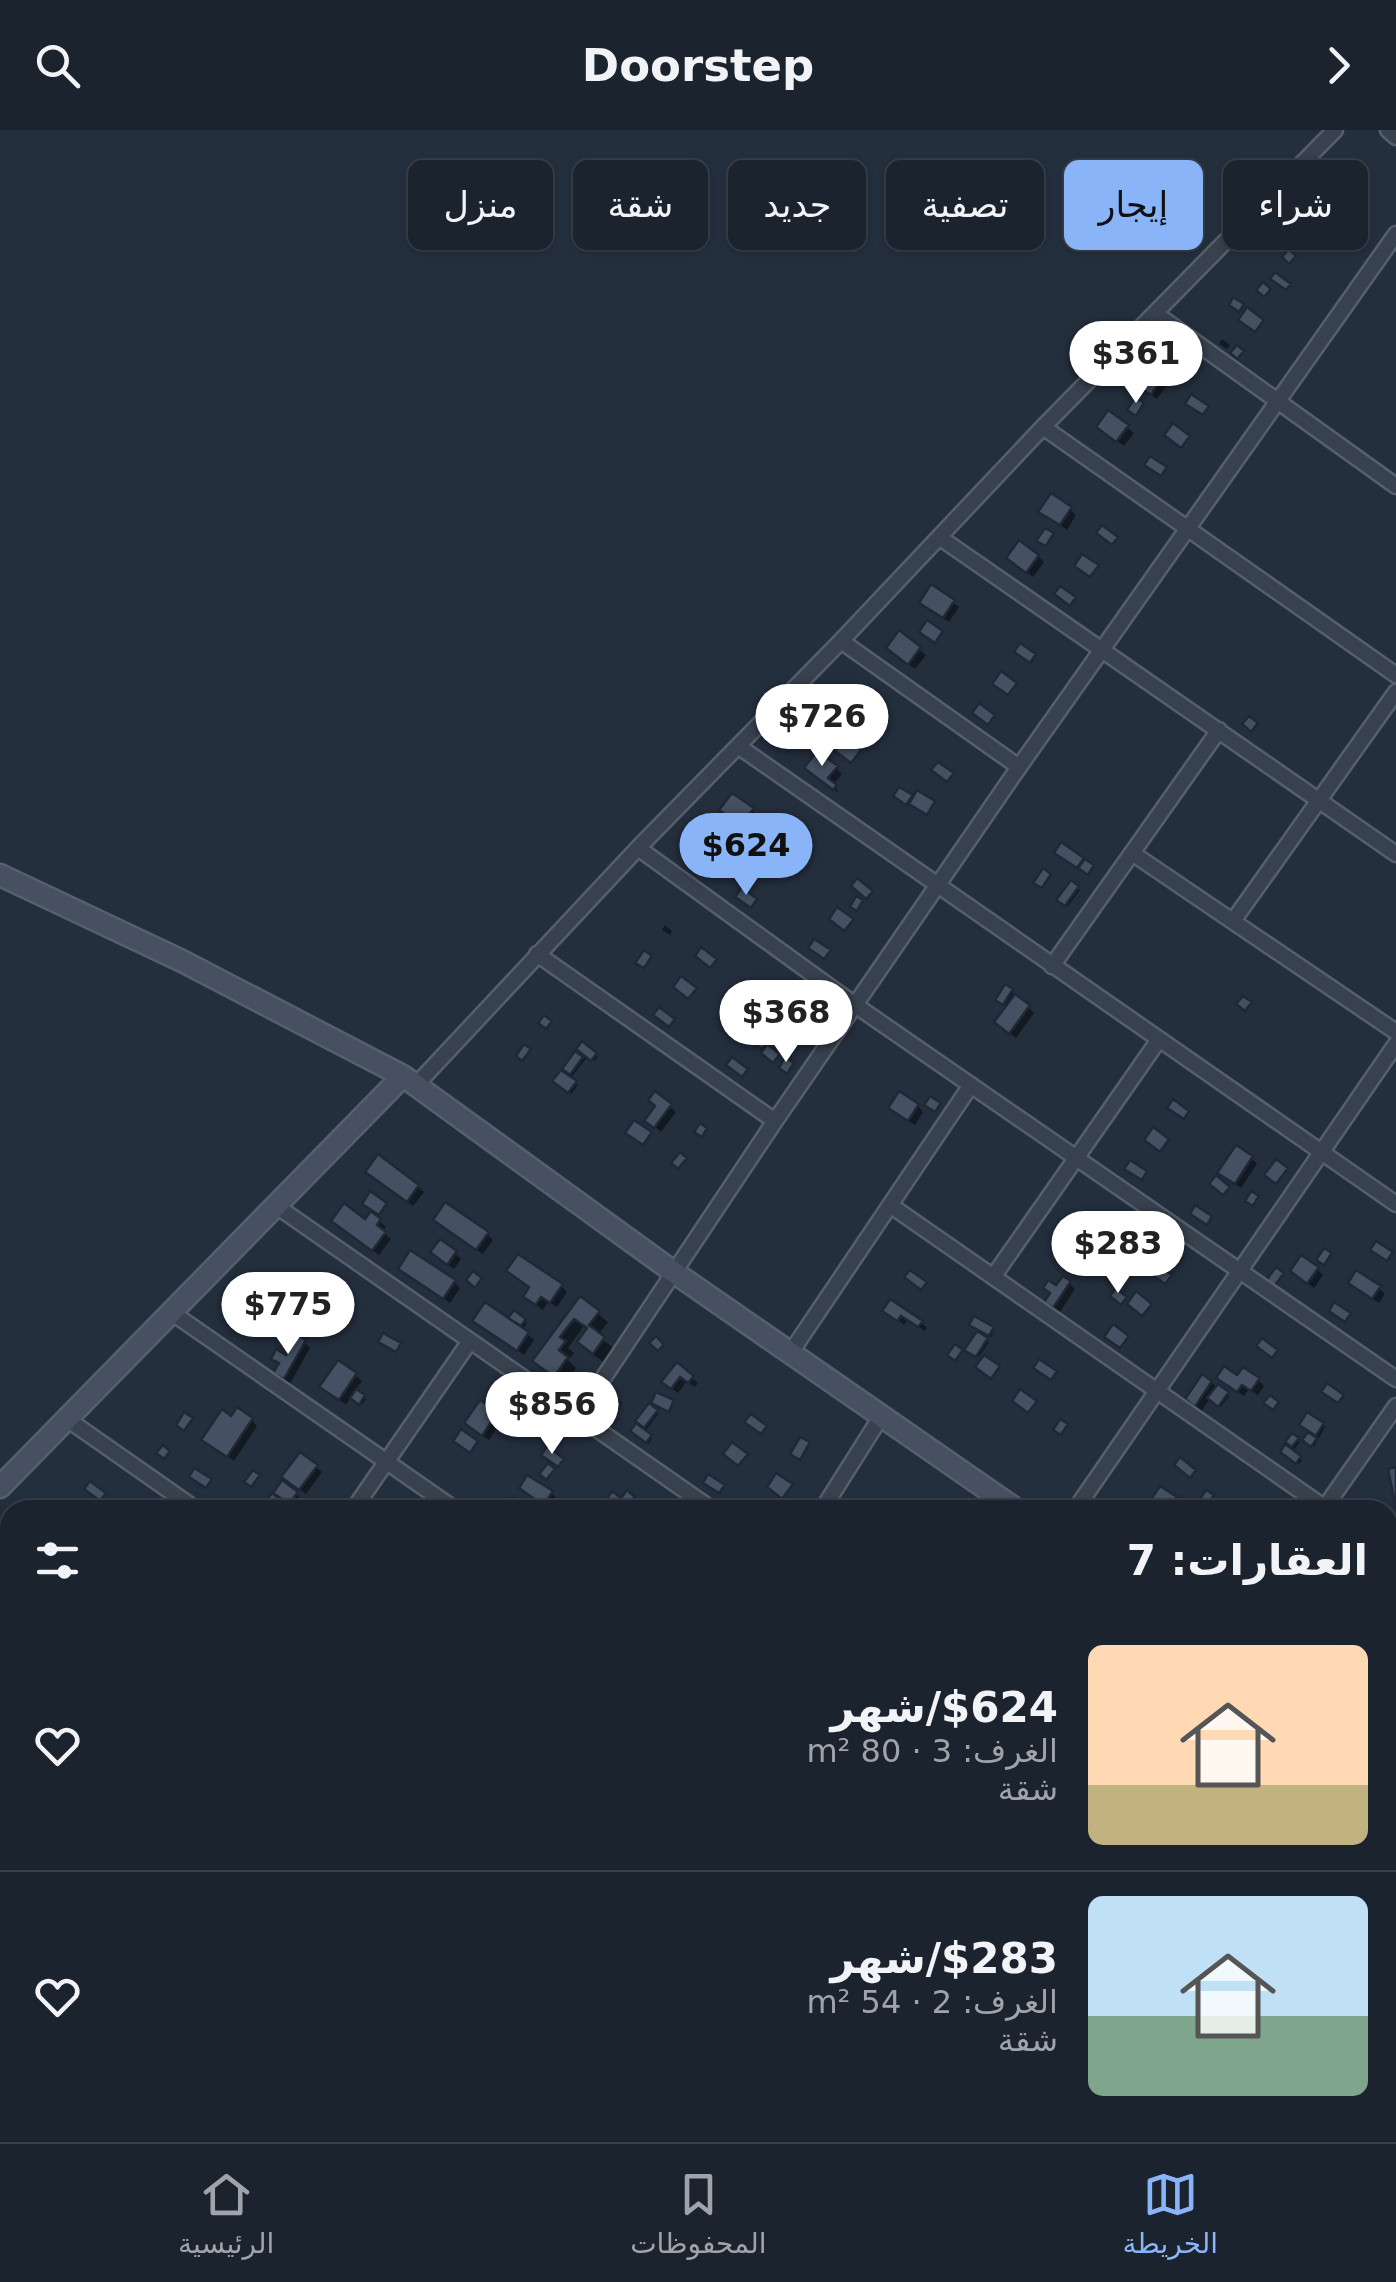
<!DOCTYPE html>
<html lang="ar">
<head>
<meta charset="utf-8">
<style>
	body { margin:0; font-family:"DejaVu Sans","Noto Naskh Arabic",sans-serif; background:#242b36; color:#f1f3f6; direction:rtl; height:100vh; display:flex; flex-direction:column; font-size:38px; white-space:nowrap }
	* { box-sizing:border-box; margin:0 }
	p { font-size:32px; color:#a0a4aa }
	.icon { flex:none; width:55px; height:55px; fill:none; stroke:currentColor; stroke-width:2; stroke-linecap:round; stroke-linejoin:round }
	.map { position:relative; flex:1; overflow:hidden; direction:ltr }
	.panel { position:absolute; left:0px; top:1370px; width:1398px; height:642px; display:flex; flex-direction:column; background:#1b232e; border-radius:30px 30px 0 0; box-shadow:0 2px 8px #0004,0 0 0 2px #39404a; direction:rtl }
	.panel>* { flex:none }
	.top-card { position:absolute; left:30px; top:30px; width:1338px; height:90px; direction:rtl; display:flex; gap:20px }
	.price { position:absolute; translate:-50% -85px; padding:0 22px; border-radius:35px; background:#fff; color:#222; font-size:32px; line-height:65px; filter:drop-shadow(0 2px 5px #0008) }
	.price::after { content:''; position:absolute; left:50%; top:60px; width:30px; height:22px; margin-left:-15px; background:inherit; clip-path:polygon(0 0,100% 0,50% 100%) }
	.price.current { background:#8ab4f8; color:#111 }
	ul { padding:0; list-style:none }
	li { display:flex; align-items:center; gap:30px; height:250px; padding:0 30px }
	li+li { border-top:2px solid #39404a }
	li span { display:grid; place-items:center; flex:none; width:280px; height:200px; border-radius:15px; color:#555 }
	li>.icon { margin-inline-start:auto }
	span .icon { width:120px; height:120px; fill:#fffc; stroke-width:1 }
	li b { font-size:42px }
	h2 { display:flex; justify-content:space-between; align-items:center; height:120px; padding:0 30px; font-size:42px }
	.tag { padding:0 35px; border-radius:15px; background:#1b232e; box-shadow:0 2px 8px #0004,0 0 0 2px #39404a; font-size:35px; line-height:90px }
	.tag.current { background:#8ab4f8; color:#111 }
	header { display:flex; justify-content:space-between; align-items:center; height:130px; padding:0 30px; background:#1b232e; font-size:45px; font-weight:700 }
	.dock { display:flex; justify-content:space-around; align-items:center; height:140px; border-top:2px solid #39404a; background:#1b232e; font-size:28px; color:#a0a4aa }
	.dock a { display:grid; justify-items:center; gap:5px }
	.dock .current { color:#8ab4f8 }
	.map>svg:first-child { display:block }
	.shadow { fill:#0007 }
	.building { fill:#455162; stroke:#1f2835; stroke-width:2.5 }
	.lines { fill:none; stroke-linecap:round; stroke-linejoin:round }
	.street-casing { stroke:#565f6c; stroke-width:19 }
	.secondary-casing { stroke:#565f6c; stroke-width:25 }
	.street { stroke:#38414e; stroke-width:14 }
	.secondary { stroke:#465061; stroke-width:20 }
</style>
</head>
<body>
<header><svg class="icon" aria-label="forward" viewBox="0 0 24 24"><path d="M9 5l7 7-7 7"/></svg>Doorstep<svg class="icon" aria-label="search" viewBox="0 0 24 24"><circle cx="10" cy="10" r="6"/><path d="M15 15l6 6"/></svg></header>
<div class="map">
<svg width="1396" height="2012" viewBox="0 0 1396 2012">
	<rect width="100%" height="100%" fill="#242f3e"/>
	<path class="shadow" d="M1222,209L1230,215L1227,219L1219,214Z
		M1161,249L1167,255L1157,269L1137,256Z
		M1109,283L1134,303L1124,316L1105,302Z
		M1070,379L1076,385L1067,400L1041,382Z
		M1038,426L1044,432L1033,447L1015,434Z
		M953,472L959,477L949,492L928,478Z
		M900,504L926,525L915,539L895,524Z
		M869,589L875,594L865,609L846,596Z
		M836,638L842,644L833,655L840,664L813,644Z
		M752,680L758,686L748,700L729,686Z
		M735,708L741,714L715,748L697,735L711,720Z
		M1071,754L1080,760L1068,776L1060,769Z
		M665,795L672,801L670,805L662,800Z
		M1011,861L1034,883L1016,908L1003,898L1009,877L998,870Z
		M769,878L788,881L794,887L791,891L783,885L775,898L757,886Z
		M582,915L598,927L594,931L588,926L570,949L578,955L571,964L556,951Z
		M655,965L676,982L661,1002L654,996L658,977Z
		M918,976L923,982L915,995L898,984Z
		M1251,1028L1257,1034L1241,1058L1226,1048Z
		M374,1048L418,1057L424,1062L413,1076Z
		M371,1084L386,1097L382,1101L391,1109L379,1125L340,1096L365,1092Z
		M442,1096L487,1104L493,1110L483,1124Z
		M1088,1113L1095,1118L1086,1131L1099,1139L1096,1143L1085,1136L1081,1141L1067,1131L1079,1126Z
		M455,1123L461,1129L454,1139L439,1128Z
		M1317,1139L1323,1145L1314,1158L1299,1147Z
		M407,1144L454,1152L460,1158L450,1173Z
		M1069,1153L1075,1159L1060,1182L1053,1177L1057,1159Z
		M561,1156L567,1162L557,1177L548,1172L543,1180L526,1167Z
		M1379,1158L1385,1164L1379,1173L1357,1159Z
		M581,1170L608,1192L598,1205L613,1218L603,1232L590,1222L580,1212L589,1200L584,1196L568,1218L574,1223L568,1230L576,1238L564,1254L536,1230Z
		M334,1171L340,1177L324,1200L303,1184Z
		M886,1180L921,1192L927,1198L925,1201L908,1190L904,1195Z
		M514,1184L527,1193L522,1200L534,1210L524,1225L481,1196L518,1198L512,1188Z
		M993,1199L992,1207L982,1205L989,1212L979,1227L968,1219L980,1200Z
		M304,1212L310,1218L290,1254L276,1243L281,1235L274,1228H287Z
		M677,1236L698,1253L695,1257L687,1251L678,1263L670,1257Z
		M356,1245L362,1251L355,1261L366,1269L362,1275L351,1267L346,1275L328,1262Z
		M1238,1248L1258,1250L1264,1256L1258,1265L1249,1259L1244,1266L1225,1253Z
		M1211,1252L1229,1266L1221,1277L1210,1268L1202,1281L1194,1275Z
		M649,1277L658,1284L644,1303L652,1309L649,1314L633,1300Z
		M497,1284L502,1290L489,1310L473,1299Z
		M232,1289L252,1290L257,1296L234,1331L210,1315Z
		M1323,1295L1325,1297L1314,1317L1305,1310L1311,1301Z
		M1293,1306L1300,1312L1292,1322L1302,1330L1299,1334L1283,1322Z
		M316,1337L322,1342L306,1364L291,1353Z
		M283,1354L299,1366L292,1374L285,1369L278,1380H265Z
		M551,1363L557,1369L550,1380H538L535,1377L539,1371Z
		M627,1364L636,1371L629,1380L619,1377L617,1380H603L613,1365L622,1371Z
		M90,1372L96,1377L94,1380H85Z
		M0,1954L7,1960L0,1970Z
		M144,2002H175L176,2003L170,2012H137Z
		M684,2002H695L701,2007L698,2011Z"/>
	<path class="building" d="M1356,30L1365,36L1360,44L1351,38Z
		M1324,62L1332,68L1323,81L1315,75Z
		M1344,73L1360,84L1354,94L1337,83Z
		M1310,98L1318,104L1311,112L1303,106Z
		M1289,119L1296,126L1289,134L1282,127Z
		M1275,142L1291,154L1286,160L1270,149Z
		M1263,152L1271,159L1264,167L1256,160Z
		M1233,167L1244,174L1239,182L1229,175Z
		M1247,177L1264,190L1255,202L1238,190Z
		M1237,215L1244,221L1237,229L1230,223Z
		M1140,232L1163,247L1151,265L1128,250Z
		M1191,264L1209,276L1203,285L1185,274Z
		M1135,267L1144,273L1136,286L1127,280Z
		M1108,280L1129,295L1116,312L1096,297Z
		M1173,293L1190,306L1181,318L1164,305Z
		M1150,326L1167,337L1161,346L1144,335Z
		M1051,363L1072,377L1060,395L1038,382Z
		M1102,395L1118,407L1112,415L1096,403Z
		M1045,398L1054,403L1046,416L1036,411Z
		M1019,410L1039,425L1026,443L1006,428Z
		M1082,424L1099,435L1090,447L1074,436Z
		M931,454L955,470L943,488L919,473Z
		M1060,456L1076,467L1070,476L1054,464Z
		M927,490L943,501L935,513L919,502Z
		M899,500L921,517L908,535L886,518Z
		M1020,513L1036,524L1030,533L1014,522Z
		M1001,541L1017,553L1008,565L992,554Z
		M849,572L871,587L858,605L837,591Z
		M979,573L995,585L988,595L972,583Z
		M1249,586L1258,593L1251,602L1242,594Z
		M844,609L861,620L851,633L835,621Z
		M817,621L838,636L828,648L837,655L833,660L804,638Z
		M938,632L954,643L947,652L931,640Z
		M899,657L913,665L906,675L893,666Z
		M917,660L935,671L927,685L909,674Z
		M732,663L754,678L741,696L719,680Z
		M725,697L737,706L708,744L688,729L702,710L710,716Z
		M784,698L800,709L793,718L777,706Z
		M1061,712L1084,728L1077,738L1054,723Z
		M764,725L780,736L772,748L756,738Z
		M1085,729L1094,735L1088,745L1078,738Z
		M1043,738L1051,744L1042,758L1033,753Z
		M1043,738L1051,744L1042,758L1033,753Z
		M857,748L873,761L866,769L851,756Z
		M1071,750L1079,756L1065,776L1056,770Z
		M742,757L757,769L751,778L735,767Z
		M856,766L863,770L857,781L850,777Z
		M837,777L854,789L844,801L829,789Z
		M814,809L831,820L824,829L808,818Z
		M701,817L717,829L710,838L695,826Z
		M644,820L652,826L644,838L635,833Z
		M681,846L697,858L688,869L673,857Z
		M1005,854L1013,859L1003,875L995,870Z
		M1015,864L1030,875L1009,904L994,892Z
		M1015,864L1030,875L1009,904L994,892Z
		M1243,866L1252,872L1245,881L1236,874Z
		M757,867L768,875L773,867L790,879L784,887L776,881L768,894L748,880Z
		M659,877L675,889L669,897L653,885Z
		M544,885L552,891L546,899L538,893Z
		M754,895L771,907L762,919L745,908Z
		M582,911L597,923L591,931L576,919Z
		M524,914L531,919L522,931L516,926Z
		M767,914L780,924L773,933L761,923Z
		M575,921L583,927L570,945L562,939Z
		M732,927L748,939L742,947L726,935Z
		M785,927L794,933L787,944L779,938Z
		M561,940L577,951L568,963L552,951Z
		M655,961L672,974L654,998L644,991L655,976L648,970Z
		M899,961L919,974L908,991L888,978Z
		M930,966L941,973L935,982L924,975Z
		M1173,969L1189,981L1184,989L1167,978Z
		M634,990L652,1002L643,1015L625,1003Z
		M700,993L707,998L702,1007L694,1002Z
		M1153,997L1169,1009L1160,1022L1144,1010Z
		M1236,1015L1253,1026L1235,1054L1217,1043Z
		M680,1022L687,1028L678,1039L671,1033Z
		M378,1024L419,1055L407,1072L365,1042Z
		M1276,1029L1288,1038L1276,1054L1264,1045Z
		M1130,1030L1147,1041L1142,1050L1124,1039Z
		M1216,1045L1230,1057L1223,1065L1209,1054Z
		M370,1061L387,1073L379,1085L362,1074Z
		M1251,1061L1259,1066L1253,1076L1245,1071Z
		M445,1072L489,1102L476,1120L433,1090Z
		M344,1073L365,1089L371,1081L381,1089L377,1095L386,1102L372,1121L331,1091Z
		M1195,1075L1212,1086L1207,1095L1190,1084Z
		M1089,1088L1107,1099L1101,1108L1084,1097Z
		M440,1109L457,1121L447,1135L430,1122Z
		M1087,1109L1095,1114L1086,1127L1079,1122Z
		M1376,1111L1393,1122L1387,1131L1370,1120Z
		M1070,1117L1086,1129L1078,1141L1062,1129Z
		M1324,1118L1332,1123L1324,1135L1316,1130Z
		M410,1120L456,1150L443,1169L398,1139Z
		M518,1124L563,1154L550,1173L541,1167L536,1175L523,1167L529,1157L506,1141Z
		M1301,1125L1319,1137L1307,1154L1290,1141Z
		M1088,1128L1098,1135L1093,1143L1083,1136Z
		M1155,1133L1172,1145L1165,1154L1148,1142Z
		M1276,1137L1284,1143L1273,1158L1265,1152Z
		M1114,1139L1121,1144L1114,1155L1107,1150Z
		M910,1140L927,1152L921,1160L904,1147Z
		M1356,1140L1381,1156L1372,1169L1348,1153Z
		M473,1141L482,1148L475,1158L466,1150Z
		M280,1144L286,1150L279,1158L272,1152Z
		M1063,1146L1071,1151L1053,1178L1044,1172L1050,1163L1043,1158L1048,1150L1056,1155Z
		M289,1150L297,1156L290,1166L281,1160Z
		M318,1157L336,1170L318,1196L300,1184Z
		M1116,1158L1127,1167L1121,1175L1110,1166Z
		M1136,1161L1152,1174L1142,1186L1127,1174Z
		M267,1164L275,1169L266,1182L258,1176Z
		M580,1166L600,1181L589,1195L605,1207L593,1224L577,1212L587,1198L574,1189L560,1207L566,1211L559,1220L568,1227L554,1247L532,1231Z
		M890,1169L923,1191L918,1197L901,1186L897,1191L882,1181Z
		M485,1172L529,1202L517,1221L472,1191Z
		M1334,1172L1351,1183L1345,1192L1329,1181Z
		M514,1180L526,1189L521,1196L508,1188Z
		M974,1186L994,1197L989,1206L969,1195Z
		M298,1188L314,1199L307,1209L291,1199Z
		M1113,1194L1129,1206L1120,1218L1104,1207Z
		M977,1201L988,1208L976,1227L964,1220Z
		M383,1203L401,1213L396,1222L378,1212Z
		M297,1205L306,1210L284,1249L273,1243L279,1233L271,1229L276,1219L286,1225Z
		M656,1206L664,1215L658,1221L649,1213Z
		M1262,1208L1278,1220L1272,1228L1256,1216Z
		M955,1214L963,1220L955,1231L947,1225Z
		M984,1225L1000,1236L991,1249L975,1237Z
		M1039,1229L1057,1241L1051,1250L1033,1238Z
		M338,1230L357,1243L339,1270L319,1257Z
		M677,1232L694,1246L688,1253L680,1247L671,1259L661,1252Z
		M1224,1236L1237,1245L1243,1237L1260,1248L1251,1261L1242,1255L1237,1262L1216,1248Z
		M1202,1244L1212,1251L1195,1277L1185,1269Z
		M1327,1253L1344,1265L1338,1273L1321,1262Z
		M1218,1254L1229,1262L1218,1277L1207,1268Z
		M356,1259L365,1265L359,1275L350,1268Z
		M1020,1259L1037,1271L1028,1283L1012,1271Z
		M656,1262L674,1270L669,1282L651,1273Z
		M1270,1265L1279,1272L1273,1280L1263,1273Z
		M612,1267L621,1273L616,1283L606,1277Z
		M480,1270L498,1282L482,1306L464,1293Z
		M649,1273L658,1280L644,1298L635,1291Z
		M237,1277L253,1288L227,1327L201,1310L222,1279L231,1286Z
		M184,1282L193,1288L184,1301L176,1295Z
		M1307,1282L1324,1293L1316,1306L1299,1295Z
		M751,1284L767,1296L761,1304L744,1292Z
		M1060,1289L1068,1294L1061,1305L1053,1300Z
		M636,1293L652,1305L646,1313L630,1301Z
		M461,1299L478,1311L470,1323L453,1311Z
		M1308,1302L1317,1308L1311,1317L1302,1310Z
		M1292,1303L1299,1308L1292,1317L1285,1312Z
		M800,1307L810,1312L800,1330L790,1324Z
		M732,1312L748,1324L738,1336L723,1324Z
		M1285,1314L1301,1326L1296,1334L1280,1322Z
		M163,1315L170,1321L164,1329L156,1323Z
		M547,1316L564,1329L558,1337L541,1325Z
		M300,1322L318,1335L299,1360L281,1347Z
		M1180,1327L1196,1340L1190,1348L1174,1335Z
		M548,1333L555,1339L546,1350L539,1344Z
		M1396,1337V1379L1388,1339Z
		M194,1338L212,1349L206,1358L189,1347Z
		M253,1340L260,1345L251,1357L244,1352Z
		M776,1343L793,1354L782,1369L767,1357Z
		M708,1344L725,1355L719,1363L703,1353Z
		M527,1345L553,1361L541,1380L532,1377L536,1370L519,1358Z
		M282,1350L298,1362L289,1374L273,1363Z
		M90,1351L106,1363L100,1371L84,1359Z
		M1160,1356L1177,1367L1169,1379L1152,1368Z
		M627,1360L635,1367L625,1380L607,1369L612,1361L621,1368Z
		M1206,1360L1214,1365L1206,1378L1198,1372Z
		M272,1363L281,1370L274,1380H259Z
		M1179,1366L1191,1374L1187,1380L1173,1374Z
		M512,1367L519,1372L514,1380L505,1376Z
		M1388,1472L1396,1478L1392,1493L1388,1490Z
		M140,2002H167L160,2012H134Z
		M195,2002H203L207,2006L202,2012H188Z
		M455,2002H464L474,2011L453,2012L450,2010Z
		M711,2002H714L728,2012H704Z
		M965,2002H967L981,2011L965,2012L961,2009Z
		M1194,2002H1215L1208,2012Z
		M1219,2002H1223L1236,2012H1219L1214,2009Z"/>
	<g class="lines">
		<defs>
			<path id="street" d="M1388,0L1396,7
				M1156,184L1396,356
				M1043,297L1396,545
				M939,407L1396,724
				M841,511L1019,637
				M738,616L1396,1074
				M638,718L855,875L1396,1249
				M1132,723L1396,902
				M1233,791L1396,562
				M537,824L775,991
				M1052,836L1219,600
				M417,954L638,718L841,511L1043,297L1335,0
				M275,1075L713,1380
				M890,1075L1328,1380
				M993,1147L1158,911
				M171,1182L456,1380
				M791,1222L971,955
				M578,1286L775,991L1019,637L1396,104
				M67,1289L197,1380
				M353,1380L470,1211
				M683,1380L692,1366
				M822,1380L882,1285
				M1075,1380L1396,914
				M1323,1380L1396,1276
				M0,1414L10,1421
				M1388,1422L1396,1427
				M0,1583L10,1590
				M0,1679L10,1666
				M1388,1742L1396,1730
				M0,1782L10,1789
				M1388,1850L1396,1856
				M1388,1983L1396,1971
				M0,1990L10,1997
				M17,2002L30,2012
				M317,2002L331,2012
				M601,2002L615,2012
				M846,2002L860,2012
				M1092,2002L1106,2012
				M1351,2002L1365,2012
				M76,2012L82,2002
				M398,2012L404,2002
				M636,2012L643,2002
				M1028,2012L1035,2002"/>
			<path id="secondary" d="M0,745L182,831L403,946
				M0,1357L403,946L675,1143L1017,1380
				M1388,1641L1396,1647"/>
		</defs>
		<use href="#street" class="street-casing"/>
		<use href="#secondary" class="secondary-casing"/>
		<use href="#street" class="street"/>
		<use href="#secondary" class="secondary"/>
	</g>
</svg>
<b class="price" style="left:1136px;top:276px">$361</b>
<b class="price" style="left:822px;top:639px">$726</b>
<b class="price current" style="left:746px;top:768px">$624</b>
<b class="price" style="left:786px;top:935px">$368</b>
<b class="price" style="left:1118px;top:1166px">$283</b>
<b class="price" style="left:288px;top:1227px">$775</b>
<b class="price" style="left:552px;top:1327px">$856</b>
<div class="top-card">
<a class="tag">شراء</a>
<a class="tag current">إيجار</a>
<a class="tag">تصفية</a>
<a class="tag">جديد</a>
<a class="tag">شقة</a>
<a class="tag">منزل</a>
</div>
<section class="panel">
<h2>العقارات: 7<svg class="icon" aria-label="filters" viewBox="0 0 24 24"><path d="M4 7h16M4 17h16"/><circle cx="9" cy="7" r="2"/><circle cx="15" cy="17" r="2"/></svg></h2>
<ul>
<li><span style="background:linear-gradient(#ffd9b3 70%,#c2b280 0)"><svg class="icon" aria-label="home" viewBox="0 0 24 24"><path d="M3 11l9-7 9 7M6 9v11h12V9"/></svg></span><div><b>$624/شهر</b><p>الغرف: 3 · 80 m²</p><p>شقة</p></div><svg class="icon" aria-label="heart" viewBox="0 0 24 24"><path d="M12 20l-8-8c-3-5 5-10 8-4 3-6 11-1 8 4z"/></svg></li>
<li><span style="background:linear-gradient(#bfe0f5 60%,#7fa58c 0)"><svg class="icon" aria-label="home" viewBox="0 0 24 24"><path d="M3 11l9-7 9 7M6 9v11h12V9"/></svg></span><div><b>$283/شهر</b><p>الغرف: 2 · 54 m²</p><p>شقة</p></div><svg class="icon" aria-label="heart" viewBox="0 0 24 24"><path d="M12 20l-8-8c-3-5 5-10 8-4 3-6 11-1 8 4z"/></svg></li>
</ul>
</section>
</div>
<nav class="dock">
<a class="current"><svg class="icon" aria-label="map" viewBox="0 0 24 24"><path d="M3 6l6-2 6 2 6-2v14l-6 2-6-2-6 2zM9 4v14M15 6v14"/></svg>الخريطة</a>
<a><svg class="icon" aria-label="saved" viewBox="0 0 24 24"><path d="M7 4h10v16l-5-4-5 4z"/></svg>المحفوظات</a>
<a><svg class="icon" aria-label="home" viewBox="0 0 24 24"><path d="M3 11l9-7 9 7M6 9v11h12V9"/></svg>الرئيسية</a>
</nav>
</body>
</html>
